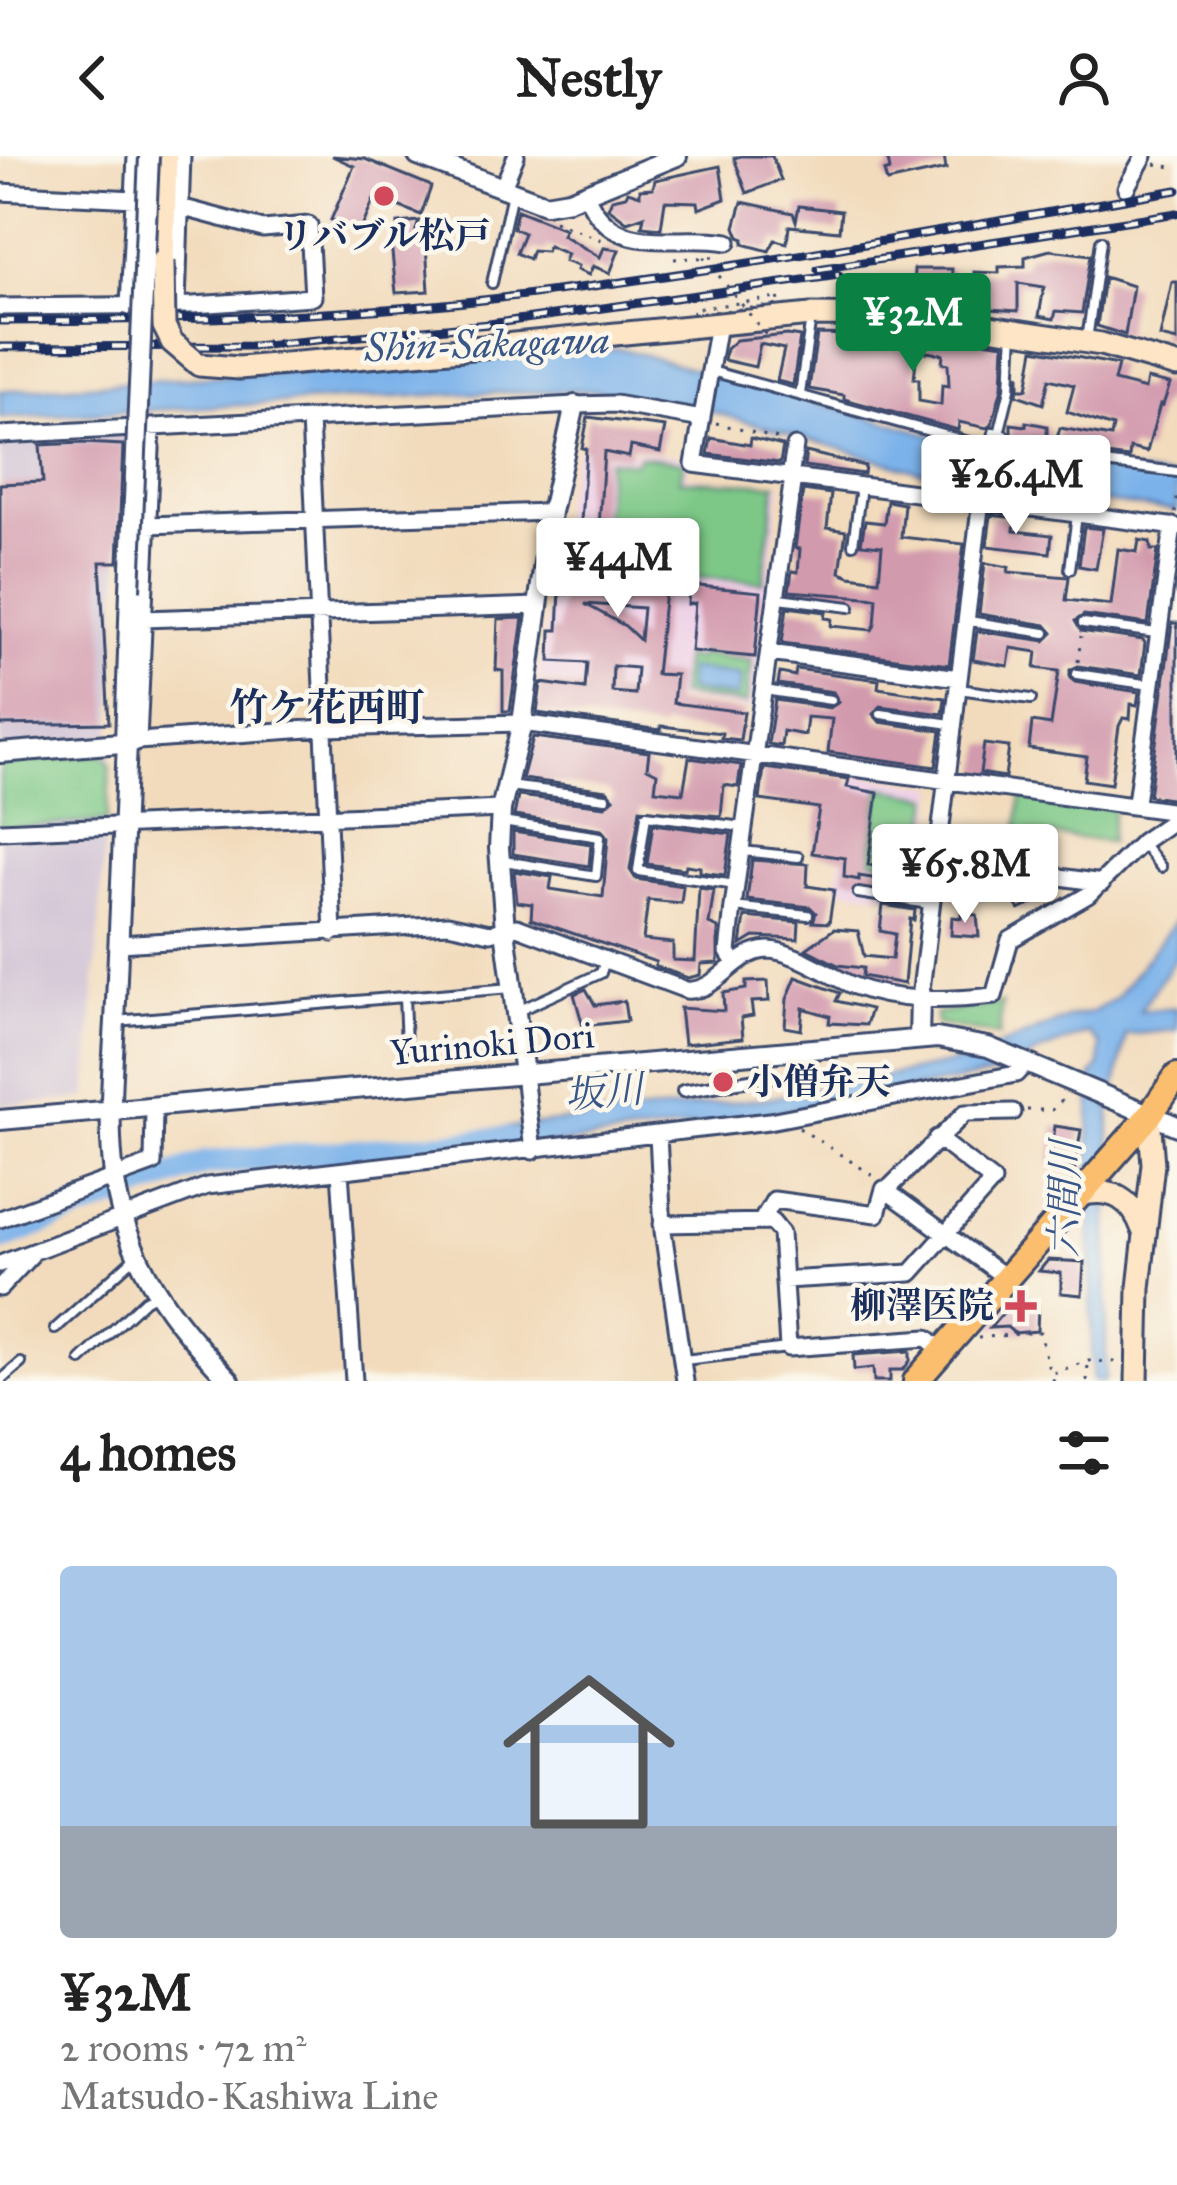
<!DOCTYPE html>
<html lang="en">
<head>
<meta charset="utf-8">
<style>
	body { margin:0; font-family:"IM FELL Great Primer","Noto Serif JP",serif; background:#f2f2f2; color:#222; height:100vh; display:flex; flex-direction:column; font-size:45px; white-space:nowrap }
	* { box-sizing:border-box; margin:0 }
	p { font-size:39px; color:#767676 }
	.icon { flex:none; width:66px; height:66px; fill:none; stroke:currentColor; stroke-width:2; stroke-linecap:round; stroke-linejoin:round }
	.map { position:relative; height:1225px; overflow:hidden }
	.details { display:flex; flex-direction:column; background:#fff; flex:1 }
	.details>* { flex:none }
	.price { position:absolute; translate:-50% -102px; padding:0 27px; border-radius:12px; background:#fff; color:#222; font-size:39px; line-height:78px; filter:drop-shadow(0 3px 6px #0008) }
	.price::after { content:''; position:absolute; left:50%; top:72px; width:36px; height:27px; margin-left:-18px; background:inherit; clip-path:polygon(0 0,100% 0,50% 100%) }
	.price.selected { background:#0b8043; color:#fff }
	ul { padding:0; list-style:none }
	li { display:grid; align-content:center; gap:24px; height:636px; padding:0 60px }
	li+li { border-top:3px solid #e0e0e0 }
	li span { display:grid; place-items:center; height:372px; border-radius:12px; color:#555 }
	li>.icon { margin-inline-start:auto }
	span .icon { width:216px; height:216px; fill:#fffc; stroke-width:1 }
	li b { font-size:51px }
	h2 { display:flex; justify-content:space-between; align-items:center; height:144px; padding:0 60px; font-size:51px }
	header { display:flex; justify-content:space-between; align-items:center; height:156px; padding:0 60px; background:#fff; font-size:54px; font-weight:800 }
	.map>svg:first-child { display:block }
	.built { fill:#eed0e7 }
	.industrial { fill:#ccbed3 }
	.green { fill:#7dc887; stroke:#4c7c72; stroke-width:3 }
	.water { fill:#7bb2ea; stroke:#4b70a4; stroke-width:3 }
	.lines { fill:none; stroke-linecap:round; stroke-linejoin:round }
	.river { stroke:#7bb2ea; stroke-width:24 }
	.building { fill:#d29aad; fill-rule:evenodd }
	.service-casing { stroke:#3b496c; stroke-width:14 }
	.pedestrian-casing { stroke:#3b496c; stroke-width:16 }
	.minor-casing { stroke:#3b496c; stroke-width:21 }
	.tertiary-casing { stroke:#3b496c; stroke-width:24 }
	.secondary-casing { stroke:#3b496c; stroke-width:27 }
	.primary-casing { stroke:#3b496c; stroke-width:30 }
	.path { stroke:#3b496c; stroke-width:3; stroke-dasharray:3 9; stroke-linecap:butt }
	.service { stroke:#fff; stroke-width:8 }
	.pedestrian { stroke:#fff; stroke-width:10 }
	.minor { stroke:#fff; stroke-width:15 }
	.tertiary { stroke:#fff; stroke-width:18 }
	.secondary { stroke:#fde5c5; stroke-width:21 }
	.primary { stroke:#fbbe6e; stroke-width:24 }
	.rail-casing { stroke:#1b2f5e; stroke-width:9 }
	.rail { stroke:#fbf7ec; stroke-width:4.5; stroke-dasharray:14; stroke-linecap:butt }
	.tertiary-bridge-casing { stroke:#3b496c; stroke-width:24; stroke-linecap:butt }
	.secondary-bridge-casing { stroke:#3b496c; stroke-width:27; stroke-linecap:butt }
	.path-bridge { stroke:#3b496c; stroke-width:3; stroke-dasharray:3 9; stroke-linecap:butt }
	.tertiary-bridge { stroke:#fff; stroke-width:18 }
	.secondary-bridge { stroke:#fde5c5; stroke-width:21 }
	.poi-dot { fill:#d1495b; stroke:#fbf7ec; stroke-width:4.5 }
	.labels { text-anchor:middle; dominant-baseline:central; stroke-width:9; stroke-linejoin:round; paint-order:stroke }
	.poi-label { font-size:36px; font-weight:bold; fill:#1b2f5e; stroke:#fbf7ec }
	.street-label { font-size:36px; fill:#1b2f5e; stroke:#fbf7ec }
	.water-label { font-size:39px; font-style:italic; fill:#385688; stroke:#fbf7ec }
	.neighbourhood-label { font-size:39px; font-weight:bold; fill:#1b2f5e; stroke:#fbf7ec }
</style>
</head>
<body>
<header><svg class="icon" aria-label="back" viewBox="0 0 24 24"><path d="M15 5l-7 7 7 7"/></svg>Nestly<svg class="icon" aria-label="person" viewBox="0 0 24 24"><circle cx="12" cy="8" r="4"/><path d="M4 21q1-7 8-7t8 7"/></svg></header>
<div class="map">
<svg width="1177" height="1225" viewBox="0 0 1177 1225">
	<rect width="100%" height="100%" fill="#fbf7ec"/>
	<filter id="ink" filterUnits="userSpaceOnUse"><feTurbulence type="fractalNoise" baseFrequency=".00833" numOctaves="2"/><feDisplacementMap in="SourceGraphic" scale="24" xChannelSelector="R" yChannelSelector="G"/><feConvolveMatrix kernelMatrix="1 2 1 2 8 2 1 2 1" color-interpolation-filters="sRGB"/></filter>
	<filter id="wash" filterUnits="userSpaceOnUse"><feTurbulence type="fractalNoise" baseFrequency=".004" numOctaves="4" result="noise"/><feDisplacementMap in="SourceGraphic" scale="48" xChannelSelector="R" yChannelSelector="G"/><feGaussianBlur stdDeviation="2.7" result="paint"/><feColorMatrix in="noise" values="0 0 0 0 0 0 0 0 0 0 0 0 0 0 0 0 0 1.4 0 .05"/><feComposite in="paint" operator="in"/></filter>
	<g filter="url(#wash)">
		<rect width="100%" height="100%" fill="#f2dbbc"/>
		<path class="built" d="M577,293L630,301L634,294L689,302L685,321L781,327L752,554L538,525L562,346Z
			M853,618L937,631L922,744L837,732Z"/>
		<path class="industrial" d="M125,277L110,614L87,942L0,950V283Z"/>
		<path class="green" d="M639,300L684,306L680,324L776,328L763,426L601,415L608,304L635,307Z
			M700,498L752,505L746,548L679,539L684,501L699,503Z
			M102,598L110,608L107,665L0,672V606Z
			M880,632L931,641L923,699L909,697L906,710L871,704Z
			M1021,640L1114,651L1110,686L1017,675Z
			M1002,847L999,880L936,868V858Z"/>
		<path class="water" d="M622,193L1002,298L1177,322V355L967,329L693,250L595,234L449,238L0,262V235Z
			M689,513L741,520L737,541L687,534Z
			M1177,763V800L1140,855L1177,852V874L1126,879L1110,958L1105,1225H1093L1092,1197L1089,984L1092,920L1100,909V889L1088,877L1043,894L1002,917L708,969L479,997L477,975L776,941L964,905L1070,861L1093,856L1116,842Z"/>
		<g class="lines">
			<path class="river" d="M0,1083L205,1007L506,983"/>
		</g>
		<g id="blocks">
			<path class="building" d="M332,0L365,3L429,29L431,31L421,59L375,41L360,76L331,64L354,10Z
				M741,0H772L781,24L747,37L734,2Z
				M887,0H944L946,13L887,26L884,16L890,14Z
				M720,10L725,43L699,53L698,46L665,45L661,72L642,70L644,60L627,66L608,52L612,43L626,40L628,35L640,39V33L653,32L655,24Z
				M742,46L793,57L796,65L799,50L841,55L839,75L789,70L787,87L775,84L769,95L743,88L744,83L739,81L735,71Z
				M517,54L565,73L562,79L600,101L604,92L619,94L610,117L593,110L589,119L577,114L578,110L564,105L567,98L548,90L546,95L532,94L529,103L516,97L524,77L513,72Z
				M419,65L416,74L425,73L429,135L396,137L391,86L398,85V67Z
				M1050,94L1091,99L1082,157L1056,155L1054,163L1039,160L1044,131L1018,127V155L961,151L962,145L913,141L914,113H952L951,134L974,136V116L999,117V111L1025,110V101Z
				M1104,121L1133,130L1125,179L1097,170Z
				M1172,126H1177V185L1160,181Z
				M858,175H887L920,182V176L1004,188L1002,232L992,268L987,272L959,266L958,274L844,243V239L809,233L817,178L857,179ZM917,195L943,198L942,207L948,208L949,230L942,229L941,249L919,245V223H914Z
				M787,179L800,181L793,229L777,225L784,193L760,188L755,211L724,204L726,193L736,184Z
				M1034,193L1118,209L1114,225L1145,233L1147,223L1170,228L1163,249L1160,248L1147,296L1130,292L1129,302L1054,292L1060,272L1111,281L1113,271L1067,256L1074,229L1049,223L1043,248L1017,239L1019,218V233H1027Z
				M588,261L665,271L660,296L631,290L629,301L604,296L596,416L641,418V424L666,426L656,518L676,519L673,547L744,556L740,584L721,582L722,577L661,570V574L537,557L541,527L585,533L587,507L550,505L551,474H558L560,434L566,438L568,420L578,421L580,396L564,395L565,379L580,380L586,293L582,292ZM585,448L643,452L640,484L625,470ZM613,510L637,512L635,538L612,536Z
				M1026,266L1047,270V292L1011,287V268L1026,270Z
				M711,282L750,289L751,282L783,290L780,307L708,298Z
				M82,287L123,289L118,406H100L109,567L0,569V328L43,326L40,289Z
				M806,296L865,310L864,318L804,310Z
				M803,334L831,338L827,372L846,375L840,416L850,420L879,424L882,390L861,388L865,365L884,367L887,345L904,348L901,381L964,388L949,509L782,487L787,451L826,456L825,462L832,463L831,470L872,474L875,469L877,442L789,435L792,415L798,416L800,393L795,392Z
				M991,359L1015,362L1014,375L1052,379L1050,397L987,390Z
				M1084,371L1103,373L1096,413L1079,410Z
				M1139,384L1150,386L1151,394H1158L1148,468L1084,459L1075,465L1081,475L1143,484L1145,487L1141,519L1078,510L1070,514V522L1075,526L1139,536L1137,549L1131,548L1130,563L1123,562L1119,570L1111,628L1084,624L1087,601L1029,593L1032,566L1051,569L1059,515L1035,512L1037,496L1011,492L1008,510L973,504L977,475L1045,485L1053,477L1046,469L979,458L985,407L1009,411L1008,416L1069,421L1066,444L1111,449L1118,393L1137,396Z
				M689,429L761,436L755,501L691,495L695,447L688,448Z
				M523,462L510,555H503V515L496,514L498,463Z
				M1172,467H1177V644L1149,640Z
				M796,513L879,524L878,532L945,542L943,558L881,550L873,558L880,566L941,575L936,611L828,596L832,563L807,561L805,579L783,575L781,590L768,588L775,544L830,552L839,546L833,536L778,528L780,517L795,520Z
				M533,581L649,596L647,612L657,617L655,634L683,637L689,602L741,609L738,631L724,629L721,660L640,653L630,714L636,723L683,730L681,747L648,744L643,784L673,787V804L695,805L699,732L714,734L709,768L718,772V807L701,808L700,819L688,822L655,810L656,806L531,763L532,748L517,746L514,715L552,721L550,733L603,741L608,682L601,673L514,660L518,640L605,650L614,642L607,634L522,623Z
				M984,588L1009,591L1005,621L980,617Z
				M764,612L849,623L847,631L878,637L868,709L909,714L911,703L923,704L921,732L883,728L884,724L859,720V724L844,721L845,702L812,697L819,652L760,644Z
				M653,668L731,678L725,719L700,716V711L686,709L685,713L647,708Z
				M513,676L591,688L589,710L513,698Z
				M752,704L808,708L807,730L834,734L829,767L813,766L816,757L810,751L747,744Z
				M1022,728L1030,729L1037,745L1019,754L1008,735Z
				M883,749L915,754L914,764L910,763L904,828L862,820L863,812L838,809L806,793L834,773L858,775L864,800L892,803L895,778L880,775Z
				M961,758L977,759L979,781L951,779L952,761L961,762Z
				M745,761L799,766L798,783L754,781L741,789Z
				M796,821L840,837L836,845L871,853L866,869L829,867L830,860L803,852L801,874L785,871L787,843Z
				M768,825L769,845L751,846L753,860L741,862L743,882L684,888L680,852L724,855L723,837L746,833V826Z
				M586,833L595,849L624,845L627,865L583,870L574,838Z
				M1055,970L1081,974L1075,1012L1050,1009Z
				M1048,1104L1084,1106L1082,1139L1061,1137V1117L1039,1115Z
				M1020,1137L1038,1150L1037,1175L1014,1177L1007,1171L990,1172Z
				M910,1195V1205L903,1214H890V1225H874L873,1212L854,1214L853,1199Z"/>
		</g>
	</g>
	<g filter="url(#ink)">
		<use href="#blocks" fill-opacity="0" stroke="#3b496c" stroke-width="3"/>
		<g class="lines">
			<defs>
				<path id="service" d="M492,127L512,37
					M1087,184L1101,85
					M711,215L991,292L994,276L1004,279L1001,294L1006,295L1177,316
					M800,238L811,161
					M999,278L1010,233L1013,175
					M853,388L861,331
					M1070,413L1077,359
					M779,442L850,451
					M969,465L1045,477
					M1083,467L1156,477
					M1077,518L1151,529
					M959,533L1031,543
					M764,534L831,544
					M881,558L951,568
					M508,630L606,642
					M502,666L600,681L596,720L504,705
					M1142,687L1161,711
					M743,695L798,701
					M736,729L638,715L646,659L743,671
					M858,737L929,748
					M734,751L808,759
					M404,841L406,890
					M518,855L601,817L605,804
					M115,865L511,832
					M55,1173L134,1102
					M81,1204L145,1144L157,1138
					M684,1204L788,1192
					M0,1225L21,1207"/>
				<path id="pedestrian" d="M683,935L774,920"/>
				<path id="minor" d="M1126,32L1144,0
					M502,33L516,0
					M0,36L134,43
					M586,38C612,103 673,77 728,86
					M177,149L182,0
					M0,151L193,149L313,141L309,69L263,73L180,51
					M129,151L136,0
					M718,168L694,308L793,321L733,751L728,796L735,807
					M310,263L333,777
					M152,271L138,585L323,572L522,567L1177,656
					M0,279L575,249L615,248L702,263
					M790,321L795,290
					M793,321L1177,371
					M147,369L551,356
					M143,463L537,450
					M769,497L959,522
					M1136,647L1173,370
					M0,675L501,653
					M935,703L1102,727
					M119,788L448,768L490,777L517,771L686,834C718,837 734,795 768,794C792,794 830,820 854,830C899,847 948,845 994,840L1010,784L1088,739L1142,686L1177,662
					M920,842L981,344
					M524,918L533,995
					M658,979L663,1075L685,1225
					M340,1015L354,1225
					M887,1034L965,957L1013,956
					M0,1063L153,1007L154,950
					M761,1066L774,1044L877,1058L884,1033L1006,1122
					M662,1068L772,1066L781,1077L788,1192L927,1182L942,1195
					M0,1108L207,1030L769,965L1016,918L1026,907
					M784,1124L911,1117L993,1025L937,982
					M0,1132L31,1099"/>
				<path id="tertiary" d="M418,0L545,48L569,44L677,0
					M127,586C123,672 120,759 116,845C113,920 101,1001 127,1074C148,1135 187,1179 230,1225
					M125,587L130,434
					M0,597L133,586
					M919,883L920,842
					M524,918L505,774L499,692L501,653L522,567L551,356L575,249
					M0,964L937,882L988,891L1177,970"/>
				<path id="secondary" d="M163,105L166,0
					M462,193L811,159L918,160L1101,188L1177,210
					M1080,1039C1112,1031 1132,1043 1143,1074
					M1137,1225L1139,1132L1153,1008L1149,960"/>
				<path id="primary" d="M916,1225L1149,960L1177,920"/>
			</defs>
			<use href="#service" class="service-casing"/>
			<use href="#pedestrian" class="pedestrian-casing"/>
			<use href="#minor" class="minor-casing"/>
			<use href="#tertiary" class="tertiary-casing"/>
			<use href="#secondary" class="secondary-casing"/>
			<use href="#primary" class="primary-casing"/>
			<path class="path" d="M1155,8L1177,12
				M554,65L607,86
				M674,103L714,101
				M778,142L781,149L693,158L692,153Z
				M716,267L782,284
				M985,330L992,304
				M1175,357L1177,342
				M1078,506L1081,480
				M1027,954H1052L1066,941
				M799,972L877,1022
				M978,1182L1040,1176L1050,1218
				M1054,1225L1050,1218L1088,1205L1123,1206
				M1087,1225L1088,1207"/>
			<use href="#service" class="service"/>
			<use href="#pedestrian" class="pedestrian"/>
			<use href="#minor" class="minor"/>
			<use href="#tertiary" class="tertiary"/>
			<use href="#secondary" class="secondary"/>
			<use href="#primary" class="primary"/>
			<defs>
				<path id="rail" d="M818,113L1177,57
					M0,165C165,164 328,162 492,143C722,116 949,73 1177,34
					M0,191L253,190L489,168L839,119"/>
			</defs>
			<use href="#rail" class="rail-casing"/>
			<use href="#rail" class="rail"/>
			<defs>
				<path id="tertiary-bridge" d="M130,434L149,0"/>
				<path id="secondary-bridge" d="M163,105L164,170L172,186L199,209L239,212L462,193"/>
			</defs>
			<use href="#tertiary-bridge" class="tertiary-bridge-casing"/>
			<use href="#secondary-bridge" class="secondary-bridge-casing"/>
			<path class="path-bridge" d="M704,101L766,179"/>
			<use href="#tertiary-bridge" class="tertiary-bridge"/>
			<use href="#secondary-bridge" class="secondary-bridge"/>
		</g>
	</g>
	<g class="poi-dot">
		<circle cx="384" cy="40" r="12"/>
		<circle cx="723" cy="926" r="12"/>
		<path d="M1015 1132h12v12h12v12h-12v12h-12v-12h-12v-12h12z"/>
	</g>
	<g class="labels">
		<g class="poi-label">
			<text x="384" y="80">リバブル松戸</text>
			<text x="747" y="926" text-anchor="start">小僧弁天</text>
			<text x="994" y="1150" text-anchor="end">柳澤医院</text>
		</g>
		<g class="street-label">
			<text transform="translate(492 888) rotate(-5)">Yurinoki Dori</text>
		</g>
		<g class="water-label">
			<text transform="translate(487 188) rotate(-2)">Shin-Sakagawa</text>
			<text transform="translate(604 936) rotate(-5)">坂川</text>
			<text transform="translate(1065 1043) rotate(-89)">六間川</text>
		</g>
		<g class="neighbourhood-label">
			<text x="327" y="552">竹ケ花西町</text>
		</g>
	</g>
</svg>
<b class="price selected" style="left:913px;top:219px">¥32M</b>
<b class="price" style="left:1016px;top:381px">¥26.4M</b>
<b class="price" style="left:618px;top:464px">¥44M</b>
<b class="price" style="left:965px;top:770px">¥65.8M</b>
</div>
<section class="details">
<h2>4 homes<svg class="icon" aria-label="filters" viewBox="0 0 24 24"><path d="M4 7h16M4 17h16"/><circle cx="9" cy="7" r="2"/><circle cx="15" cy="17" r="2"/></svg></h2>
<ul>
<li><span style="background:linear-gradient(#a9c7e8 70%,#9aa5b1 0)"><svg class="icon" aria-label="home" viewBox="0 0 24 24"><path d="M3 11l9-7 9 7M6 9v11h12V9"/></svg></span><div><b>¥32M</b><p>2 rooms · 72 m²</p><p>Matsudo-Kashiwa Line</p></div></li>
</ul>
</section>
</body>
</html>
